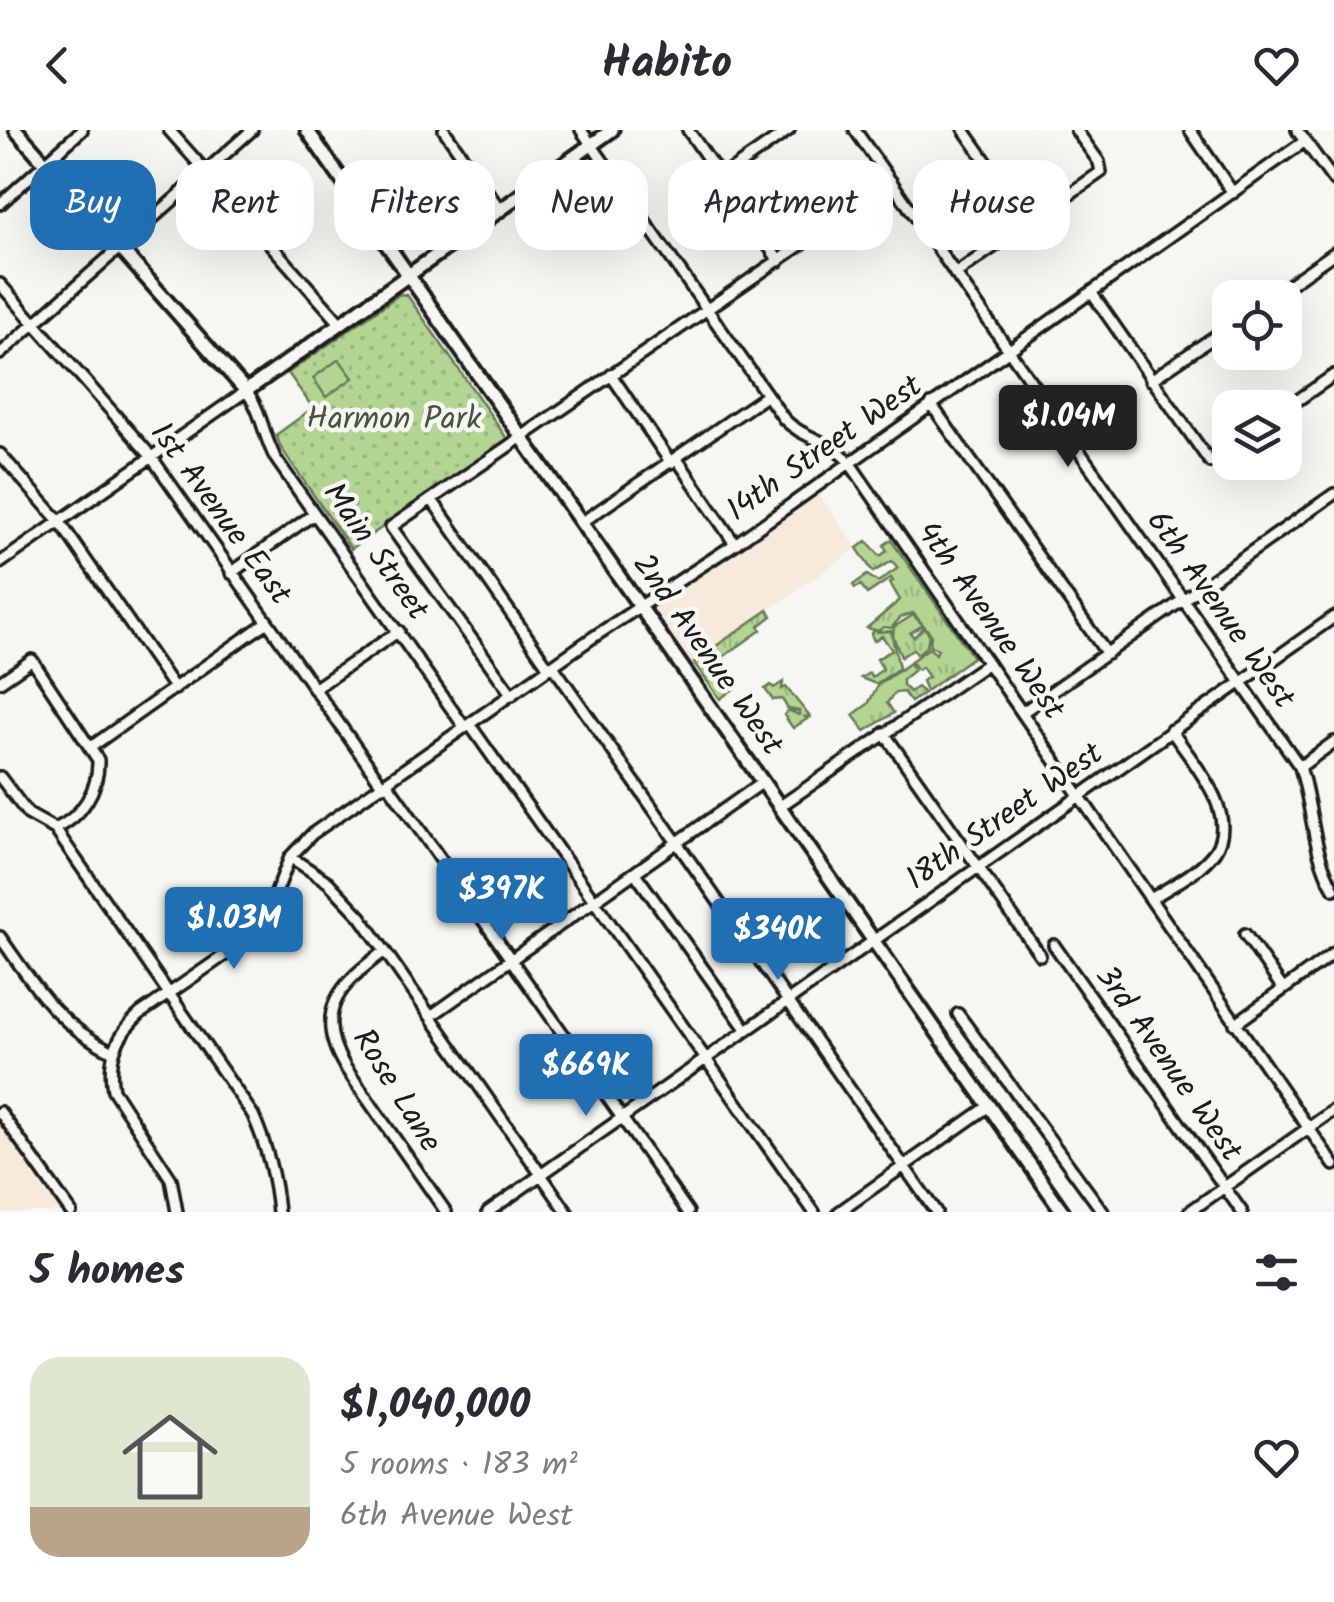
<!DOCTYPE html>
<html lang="en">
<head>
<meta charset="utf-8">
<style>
	body { margin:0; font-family:Kalam,sans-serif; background:#f7f7f7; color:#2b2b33; height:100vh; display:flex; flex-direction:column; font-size:38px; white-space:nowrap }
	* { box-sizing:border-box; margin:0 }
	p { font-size:32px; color:#7c7c81 }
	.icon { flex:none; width:55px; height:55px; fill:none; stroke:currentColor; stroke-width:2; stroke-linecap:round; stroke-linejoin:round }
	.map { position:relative; height:1082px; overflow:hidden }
	.panel { display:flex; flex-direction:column; background:#fff; flex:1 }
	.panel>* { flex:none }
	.banner { position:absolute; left:30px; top:30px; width:1275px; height:90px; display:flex; gap:20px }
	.fabs { position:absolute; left:1212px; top:150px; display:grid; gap:20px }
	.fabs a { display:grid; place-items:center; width:90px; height:90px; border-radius:20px; background:#fff; box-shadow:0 10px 40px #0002; font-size:50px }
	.price { position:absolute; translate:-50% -85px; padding:0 22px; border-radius:10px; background:#1f6fb2; color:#fff; font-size:32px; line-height:65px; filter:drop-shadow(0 2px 5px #0008) }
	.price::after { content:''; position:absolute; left:50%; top:60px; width:30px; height:22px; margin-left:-15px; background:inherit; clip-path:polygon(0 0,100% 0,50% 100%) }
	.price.current { background:#222; color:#fff }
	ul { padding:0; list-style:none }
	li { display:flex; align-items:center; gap:30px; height:250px; padding:0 30px }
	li+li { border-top:2px solid #e1e1e2 }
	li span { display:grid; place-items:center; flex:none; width:280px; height:200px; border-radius:30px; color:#555 }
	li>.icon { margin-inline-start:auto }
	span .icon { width:120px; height:120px; fill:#fffc; stroke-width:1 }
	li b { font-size:42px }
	h2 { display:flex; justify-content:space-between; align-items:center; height:120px; padding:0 30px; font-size:42px }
	.pill { padding:0 35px; border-radius:30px; background:#fff; box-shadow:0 10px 40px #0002; font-size:35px; line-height:90px }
	.pill.current { background:#1f6fb2; color:#fff }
	header { display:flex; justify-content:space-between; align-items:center; height:130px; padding:0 30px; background:#fff; font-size:45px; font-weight:600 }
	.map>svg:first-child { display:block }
	.built { fill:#f6eadb }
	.grass { fill:url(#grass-tufts); stroke:#677957; stroke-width:2.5 }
	.park { fill:url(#park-dots); stroke:#677957; stroke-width:2.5 }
	.garden { fill:#b2d692; stroke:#677957; stroke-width:2.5 }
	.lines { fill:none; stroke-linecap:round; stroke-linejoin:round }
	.minor-casing { stroke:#1c1c1c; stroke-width:16 }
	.major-casing { stroke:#1c1c1c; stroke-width:19 }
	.minor { stroke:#f6f6f2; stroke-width:9 }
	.major { stroke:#f6f6f2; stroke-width:11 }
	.labels { text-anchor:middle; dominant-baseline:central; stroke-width:9; stroke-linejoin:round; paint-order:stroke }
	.park-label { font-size:32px; fill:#49543f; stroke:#f6f6f2 }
	.street-label { font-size:32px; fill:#1c1c1c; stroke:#f6f6f2 }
</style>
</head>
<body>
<header><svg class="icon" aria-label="back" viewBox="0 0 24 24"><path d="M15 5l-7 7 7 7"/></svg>Habito<svg class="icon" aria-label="heart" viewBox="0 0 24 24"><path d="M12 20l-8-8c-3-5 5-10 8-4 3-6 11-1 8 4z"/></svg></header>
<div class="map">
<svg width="1334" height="1082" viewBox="0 0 1334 1082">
	<defs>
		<pattern id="grass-tufts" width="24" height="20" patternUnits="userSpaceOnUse" patternTransform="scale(2.5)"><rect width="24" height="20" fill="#b2d692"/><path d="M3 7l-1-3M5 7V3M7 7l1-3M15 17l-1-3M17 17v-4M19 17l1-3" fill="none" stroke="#98b77d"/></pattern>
		<pattern id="park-dots" width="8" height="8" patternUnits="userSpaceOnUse" patternTransform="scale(2.5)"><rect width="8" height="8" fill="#b2d692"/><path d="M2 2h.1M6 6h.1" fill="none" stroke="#98b77d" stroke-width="1.8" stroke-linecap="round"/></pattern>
	</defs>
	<rect width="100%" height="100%" fill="#f6f6f2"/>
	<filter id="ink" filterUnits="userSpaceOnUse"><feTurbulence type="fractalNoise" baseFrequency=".01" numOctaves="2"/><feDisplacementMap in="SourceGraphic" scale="20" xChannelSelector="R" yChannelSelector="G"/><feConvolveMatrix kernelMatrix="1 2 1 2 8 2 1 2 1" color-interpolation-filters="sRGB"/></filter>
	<g filter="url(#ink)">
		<path class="built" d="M819,364L857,418L692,533L654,478Z
			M0,981L70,1082H0Z"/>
		<path class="grass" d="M891,410L973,527L926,561L922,551L929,547L922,537L918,540L911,531L929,518L936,524L938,519L930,516L931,504L913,483L901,487L891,498L884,497L876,502L891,501L899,538L876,554L861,548L869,543L872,547L883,539L877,529L892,520L882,506L874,511L871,504L875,500L867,498L900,470L890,453L893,451L891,448L867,464L861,455L855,458L853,455L867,445L878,452L898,438L892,431L873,442L857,418L867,411L880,426L887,421L884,415Z
			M768,480L772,486L759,496L761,500L713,534L726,552L731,549L736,557L720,569L694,533L696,530Z
			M913,485L923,495L910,503L914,507L924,497L929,504L927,516L917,524L913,519L901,527L893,506L894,497Z
			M910,533L914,540L903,549V555L910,562L917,557L924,563L911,572L903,562L895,563L887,573L894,583L865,601L853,585L868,574L878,555Z
			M783,552L782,559L786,557L810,587H805L807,589L793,598L784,585L788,580L799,585V581L788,579L782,569L773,570L765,559L771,555L774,558Z"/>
		<path class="park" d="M400,164L407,165L508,310L351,419L281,318L276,305L313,278L288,243Z"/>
		<path class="garden" d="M339,229L353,248L326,267L313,248Z"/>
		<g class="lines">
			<defs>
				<path id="minor" d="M169,0L340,193
					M444,0L499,78
					M581,0L784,289C803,309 831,310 849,332L1334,1035
					M688,0L779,131
					M855,0L1300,637C1313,678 1312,722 1334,759
					M964,0L1029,92
					M1190,0L1233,63
					M1297,0L1334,51
					M720,48L789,0
					M0,74L82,0
					M955,144L1101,42L1099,32L1076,0
					M0,154L150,325L383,656
					M1091,162L1210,332L1230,318
					M1270,168L1334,123
					M0,224L252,0
					M611,245L671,333
					M1151,250L1230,196
					M931,274L1107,524
					M1285,279L1334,245
					M0,324L59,391L175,559
					M677,329L735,414
					M432,370L549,538
					M581,393L767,265
					M0,433L246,261C262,280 263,307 276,329L465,598
					M231,443L314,384
					M553,536L936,1082
					M0,552L32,530L98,630C99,659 82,687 55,699
					M314,559L399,501
					M512,565L391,397L892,52
					M1023,582L1334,364
					M470,595L814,1082
					M884,603L1040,825
					M91,617L266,493
					M1300,637L1334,612
					M0,647L28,684L55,699L253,985C267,1017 275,1047 278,1082
					M387,653L688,1082
					M779,677L988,533
					M290,727L328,752L361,787L567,1082
					M635,743L746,899
					M1151,769C1172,755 1200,742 1215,721C1240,682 1191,631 1171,600
					M1245,804L1283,859
					M0,807C37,859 55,893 113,922
					M1054,815L1242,1082
					M385,821C340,853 312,883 345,937L446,1082
					M958,884L1103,1082
					M431,886L763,652
					M1235,894L1334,823
					M0,982L71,1082
					M177,1082L171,1049L113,960C107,928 117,904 141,883L245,811L266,789L290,727L312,704L592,508L735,414L1305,11
					M488,1082L1334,487
					M839,1082L989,976
					M1189,1082L1334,980"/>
				<path id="major" d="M16,0L246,261L612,0
					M307,0L1063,1082"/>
			</defs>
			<use href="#minor" class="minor-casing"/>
			<use href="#major" class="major-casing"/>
			<use href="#minor" class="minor"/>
			<use href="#major" class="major"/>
		</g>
	</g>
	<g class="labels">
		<g class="park-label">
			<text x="394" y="289">Harmon Park</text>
		</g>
		<g class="street-label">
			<text transform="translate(825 319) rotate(-35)">14th Street West</text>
			<text transform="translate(220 384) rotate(54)">1st Avenue East</text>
			<text transform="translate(375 422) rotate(55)">Main Street</text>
			<text transform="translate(1220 480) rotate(55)">6th Avenue West</text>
			<text transform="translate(990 491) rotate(55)">4th Avenue West</text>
			<text transform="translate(707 525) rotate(55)">2nd Avenue West</text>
			<text transform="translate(1005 687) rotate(-35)">18th Street West</text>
			<text transform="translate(1168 934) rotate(55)">3rd Avenue West</text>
			<text transform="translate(396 961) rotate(58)">Rose Lane</text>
		</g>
	</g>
</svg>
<div class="fabs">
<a><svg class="icon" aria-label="locate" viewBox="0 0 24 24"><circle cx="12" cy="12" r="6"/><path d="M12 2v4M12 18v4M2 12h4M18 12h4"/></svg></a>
<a><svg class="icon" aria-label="layers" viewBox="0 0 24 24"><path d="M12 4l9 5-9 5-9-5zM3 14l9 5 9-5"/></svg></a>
</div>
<b class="price current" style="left:1068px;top:340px">$1.04M</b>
<b class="price" style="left:502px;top:813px">$397K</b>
<b class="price" style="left:234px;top:842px">$1.03M</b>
<b class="price" style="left:778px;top:853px">$340K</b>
<b class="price" style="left:586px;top:989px">$669K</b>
<div class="banner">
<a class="pill current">Buy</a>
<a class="pill">Rent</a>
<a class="pill">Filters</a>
<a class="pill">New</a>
<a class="pill">Apartment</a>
<a class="pill">House</a>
</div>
</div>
<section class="panel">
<h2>5 homes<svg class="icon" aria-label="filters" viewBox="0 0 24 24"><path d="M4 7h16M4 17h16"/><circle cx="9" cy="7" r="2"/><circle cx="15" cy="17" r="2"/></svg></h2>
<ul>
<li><span style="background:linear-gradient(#dfe7d0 75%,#b9a48a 0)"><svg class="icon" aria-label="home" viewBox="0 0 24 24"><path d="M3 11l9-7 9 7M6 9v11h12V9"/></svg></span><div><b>$1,040,000</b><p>5 rooms · 183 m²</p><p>6th Avenue West</p></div><svg class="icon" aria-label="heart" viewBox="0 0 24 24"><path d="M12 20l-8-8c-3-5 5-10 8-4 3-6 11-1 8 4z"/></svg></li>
</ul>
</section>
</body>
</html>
